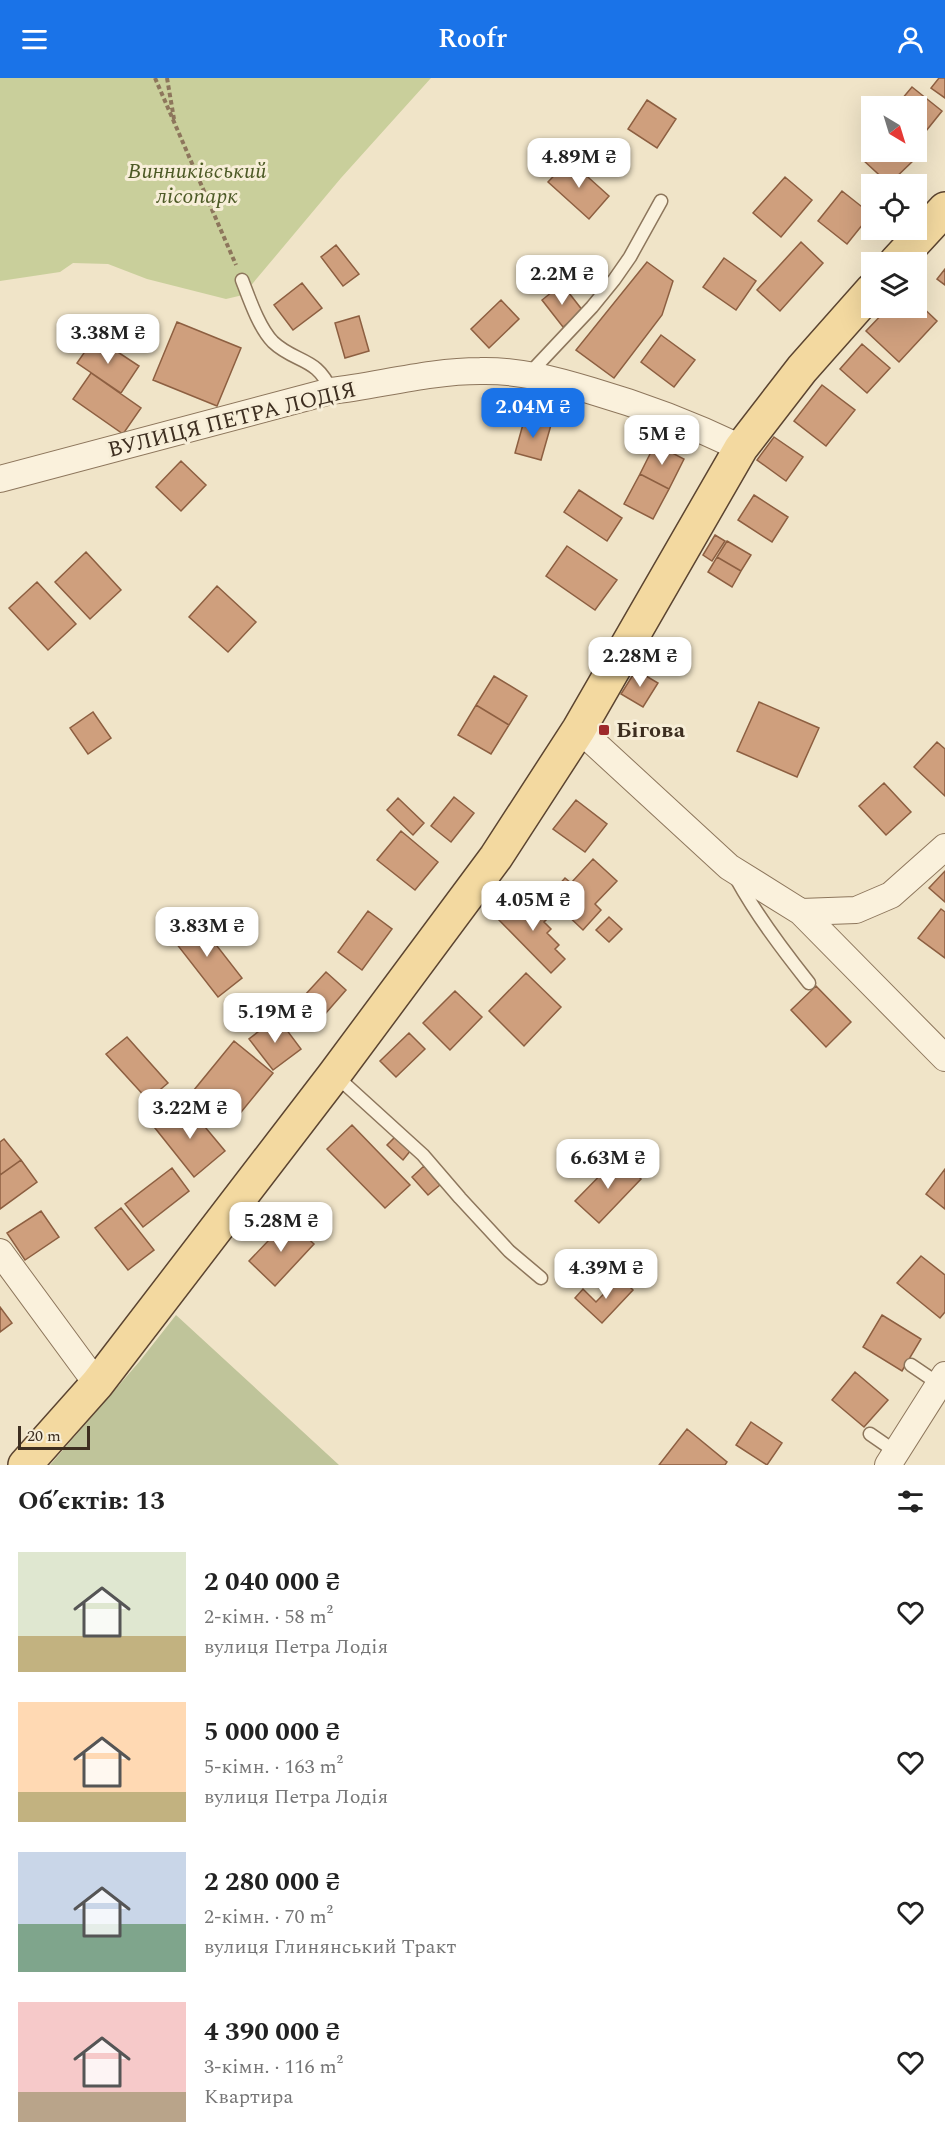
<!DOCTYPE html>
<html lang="uk">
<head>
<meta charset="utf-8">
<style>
	body { margin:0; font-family:Spectral,serif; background:#f2f2f2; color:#222; height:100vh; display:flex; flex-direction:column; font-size:22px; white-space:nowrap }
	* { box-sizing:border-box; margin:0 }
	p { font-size:20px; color:#767676 }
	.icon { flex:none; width:33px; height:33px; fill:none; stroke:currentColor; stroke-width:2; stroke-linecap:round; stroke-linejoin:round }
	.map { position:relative; height:1387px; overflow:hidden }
	.side { display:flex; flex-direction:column; background:#fff; flex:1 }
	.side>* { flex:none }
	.needle { width:39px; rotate:142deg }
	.controls { position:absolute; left:861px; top:18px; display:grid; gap:12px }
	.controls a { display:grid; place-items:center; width:66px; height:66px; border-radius:0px; background:#fff; box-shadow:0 6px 24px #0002; font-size:30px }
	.scale { position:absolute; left:18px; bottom:15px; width:72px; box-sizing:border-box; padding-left:6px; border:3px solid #3d2e20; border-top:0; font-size:16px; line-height:21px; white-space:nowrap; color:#3d2e20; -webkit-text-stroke:4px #f7eed8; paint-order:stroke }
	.price { position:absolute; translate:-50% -51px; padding:0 14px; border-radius:12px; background:#fff; color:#222; font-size:20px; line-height:39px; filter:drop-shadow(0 2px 3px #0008) }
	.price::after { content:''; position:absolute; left:50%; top:36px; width:18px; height:14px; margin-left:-9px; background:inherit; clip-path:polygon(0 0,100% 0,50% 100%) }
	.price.selected { background:#1a73e8; color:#fff }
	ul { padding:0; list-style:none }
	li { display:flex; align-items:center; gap:18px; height:150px; padding:0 18px }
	li span { display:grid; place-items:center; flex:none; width:168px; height:120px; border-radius:0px; color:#555 }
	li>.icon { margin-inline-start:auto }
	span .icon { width:72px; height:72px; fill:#fffc; stroke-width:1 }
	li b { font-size:26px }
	h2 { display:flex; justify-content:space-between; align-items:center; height:72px; padding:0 18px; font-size:26px }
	header { display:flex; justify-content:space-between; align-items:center; height:78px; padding:0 18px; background:#1a73e8; color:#fff; font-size:27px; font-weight:600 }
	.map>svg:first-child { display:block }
	.green { fill:#c9cf9b }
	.cemetery { fill:#bfc49a }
	.building { fill:#cf9f7d; stroke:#8d5f41; stroke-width:1.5 }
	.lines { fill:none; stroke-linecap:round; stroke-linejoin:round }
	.lane-casing { stroke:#8d765c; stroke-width:15 }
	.street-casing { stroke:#8d765c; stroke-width:28 }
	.primary-casing { stroke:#5b4430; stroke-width:36 }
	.path { stroke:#8d765c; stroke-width:4; stroke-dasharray:4.5 3; stroke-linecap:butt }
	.lane { stroke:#faf1dc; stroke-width:12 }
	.street { stroke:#faf1dc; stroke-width:26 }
	.primary { stroke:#f3d9a0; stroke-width:33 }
	.poi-dot { fill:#9e2a2b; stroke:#f7eed8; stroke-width:2 }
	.labels { text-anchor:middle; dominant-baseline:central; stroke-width:6; stroke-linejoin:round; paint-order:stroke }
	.park-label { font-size:22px; font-style:italic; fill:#4d5a26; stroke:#f7eed8 }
	.street-label { font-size:22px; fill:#3d2e20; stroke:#f7eed8 }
	.poi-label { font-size:22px; font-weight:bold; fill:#3d2e20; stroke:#f7eed8; text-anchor:start }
</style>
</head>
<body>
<header><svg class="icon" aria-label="menu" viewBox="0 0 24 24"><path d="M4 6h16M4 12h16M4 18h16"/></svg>Roofr<svg class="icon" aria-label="person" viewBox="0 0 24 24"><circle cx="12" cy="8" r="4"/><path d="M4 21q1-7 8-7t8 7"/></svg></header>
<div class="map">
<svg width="945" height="1387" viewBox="0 0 945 1387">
	<rect width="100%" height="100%" fill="#f0e4c8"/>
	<path class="green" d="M0,0H431L341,100L243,217L226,221L147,201L108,186L73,185L60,194L0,203Z"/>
	<path class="cemetery" d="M176,1237L339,1387H50L139,1284Z"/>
	<path class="building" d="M939,0H945V20L931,10Z
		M912,9L942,33L918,63L916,28H896Z
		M647,22L676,41L657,70L628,51Z
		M872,72V74H910L917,79L889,106L862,81Z
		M569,82L609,118L589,141L548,104Z
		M785,99L812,122L781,159L753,135Z
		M842,113L871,136L847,166L818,143Z
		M801,164L823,185L780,233L757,212Z
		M336,167L359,196L343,208L321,179Z
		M724,180L756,203L736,232L703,209Z
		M647,184L673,203L662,237L614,300L576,272Z
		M945,191V207L937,201Z
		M302,205L322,230L293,252L274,227Z
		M562,206L583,233L563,249L542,222Z
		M501,222L519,241L489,270L471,251Z
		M916,223L937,243L899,284L866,253L888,230H916Z
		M359,238L369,273L345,280L335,245Z
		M177,244L241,270L217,328L153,302Z
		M661,257L695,282L674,309L641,284Z
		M95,259L139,288L121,315L77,285Z
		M862,266L890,290L867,315L840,291Z
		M91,295L141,330L123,356L73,321Z
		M822,307L855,332L826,368L794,343Z
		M525,339L551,347L541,382L515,375Z
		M774,359L803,379L786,403L757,382Z
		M655,366L684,381L669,411L640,396Z
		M181,383L206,407L181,433L156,409Z
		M640,396L669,411L653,441L624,426Z
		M579,412L622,440L607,463L564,434Z
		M754,417L788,439L772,464L738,442Z
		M715,457L725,463L712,483L703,477Z
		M727,463L751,477L741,493L717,479Z
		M567,468L617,502L595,532L546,498Z
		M86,474L121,512L90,541L55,504Z
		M717,479L741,493L732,509L708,494Z
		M37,504L76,546L48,572L9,530Z
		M217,508L256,544L228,574L189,539Z
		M636,592L658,605L643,629L621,616Z
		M494,598L527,618L509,647L476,627Z
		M759,624L819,650L797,699L737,673Z
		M476,627L509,647L491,676L458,657Z
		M93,634L111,660L88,676L70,650Z
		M937,664L945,671V718L914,689Z
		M884,705L911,734L886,757L859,728Z
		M454,719L474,735L451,764L431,748Z
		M398,720L424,745L413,757L387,732Z
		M576,722L607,746L585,774L553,751Z
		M401,753L438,784L415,812L377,782Z
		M593,781L617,803L595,826L601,832L583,852L548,819L565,800L571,805Z
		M945,793V824L929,810Z
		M526,816L549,839L544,844L551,851L547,855L559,867L555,871L565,881L551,895L499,842Z
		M941,831L945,834V880L918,860Z
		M368,833L392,851L362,892L338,874Z
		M609,839L622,851L609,864L596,852Z
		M196,841L242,900L218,919L172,860Z
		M326,894L346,912L326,935L305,917Z
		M526,895L561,929L524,968L489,933Z
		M816,908L851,944L826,969L791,932Z
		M455,913L482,939L450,972L423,945Z
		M277,939L301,971L273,992L249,961Z
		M409,955L425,971L396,999L380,983Z
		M127,959L168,1005L148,1022L106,976Z
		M234,963L273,995L233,1044L194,1012Z
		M185,1025L225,1073L194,1099L155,1050Z
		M352,1047L410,1107L385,1130L327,1071Z
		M396,1058L411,1072L403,1082L387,1067Z
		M4,1061L21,1082L0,1097V1064Z
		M618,1079L641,1101L599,1145L575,1123Z
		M21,1082L37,1104L0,1131V1097Z
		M424,1088L440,1107L428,1117L412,1099Z
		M172,1090L189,1113L143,1149L125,1126Z
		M945,1091V1131L926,1116Z
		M121,1130L154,1172L128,1192L95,1150Z
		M41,1133L59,1159L25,1182L7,1155Z
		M288,1142L314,1166L275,1208L249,1183Z
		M921,1178L945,1197V1234L940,1240L897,1205Z
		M620,1199L633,1212L602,1245L575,1220L583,1211L596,1224Z
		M0,1229L12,1245L0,1254Z
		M882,1237L921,1261L902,1293L863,1269Z
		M855,1294L888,1322L864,1349L832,1322Z
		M751,1344L782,1365L767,1387L736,1367Z
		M687,1351L727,1384L725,1387H659Z"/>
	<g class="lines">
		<defs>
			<path id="lane" d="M242,202C249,220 259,250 273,264C295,285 318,279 331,313
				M529,296L592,229L614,202L630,179L661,123
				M736,800C757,838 782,871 809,905
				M335,997L423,1077L460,1120L509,1173L541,1200
				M911,1287L939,1306
				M870,1356L896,1374"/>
			<path id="street" d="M0,401L331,313C380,307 431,293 480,293C519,292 556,302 592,313C644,328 693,347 741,370
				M579,651L729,789L801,834L856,832L891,817L945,769
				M801,834L945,980
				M0,1174L97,1306
				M888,1387L945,1297"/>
			<path id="primary" d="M896,184L945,131
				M25,1387L97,1306L334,997L496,779L579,651L741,370L802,291L872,212"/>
		</defs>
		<use href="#lane" class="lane-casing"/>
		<use href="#street" class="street-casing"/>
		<use href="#primary" class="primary-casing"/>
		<path class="path" d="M155,0L236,187
			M167,0L174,41"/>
		<use href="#lane" class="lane"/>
		<use href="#street" class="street"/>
		<use href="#primary" class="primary"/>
	</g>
	<rect class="poi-dot" x="598" y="646" width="12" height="12" rx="3"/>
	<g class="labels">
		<g class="park-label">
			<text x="197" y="93">Винниківський<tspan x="197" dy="25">лісопарк</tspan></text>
		</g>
		<g class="street-label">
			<text transform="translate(232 342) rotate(-14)">ВУЛИЦЯ ПЕТРА ЛОДІЯ</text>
		</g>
		<g class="poi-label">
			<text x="616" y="652">Бігова</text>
		</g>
	</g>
</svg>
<div class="controls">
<a><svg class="needle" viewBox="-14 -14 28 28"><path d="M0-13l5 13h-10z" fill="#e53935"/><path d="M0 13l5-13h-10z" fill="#767676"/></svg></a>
<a><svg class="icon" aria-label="locate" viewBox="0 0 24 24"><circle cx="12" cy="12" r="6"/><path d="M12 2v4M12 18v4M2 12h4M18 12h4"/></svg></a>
<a><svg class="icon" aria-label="layers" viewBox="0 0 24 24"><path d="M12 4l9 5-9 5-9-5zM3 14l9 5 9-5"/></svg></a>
</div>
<div class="scale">20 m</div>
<b class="price" style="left:579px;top:111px">4.89M ₴</b>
<b class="price" style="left:562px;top:228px">2.2M ₴</b>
<b class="price" style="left:108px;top:287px">3.38M ₴</b>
<b class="price selected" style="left:533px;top:361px">2.04M ₴</b>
<b class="price" style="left:662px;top:388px">5M ₴</b>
<b class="price" style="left:640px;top:610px">2.28M ₴</b>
<b class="price" style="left:533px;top:854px">4.05M ₴</b>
<b class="price" style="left:207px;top:880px">3.83M ₴</b>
<b class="price" style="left:275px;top:966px">5.19M ₴</b>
<b class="price" style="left:190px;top:1062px">3.22M ₴</b>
<b class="price" style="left:608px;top:1112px">6.63M ₴</b>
<b class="price" style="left:281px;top:1175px">5.28M ₴</b>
<b class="price" style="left:606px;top:1222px">4.39M ₴</b>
</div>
<section class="side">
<h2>Об’єктів: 13<svg class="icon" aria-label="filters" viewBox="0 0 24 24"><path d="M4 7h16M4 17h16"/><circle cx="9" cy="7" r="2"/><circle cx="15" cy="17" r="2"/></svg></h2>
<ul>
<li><span style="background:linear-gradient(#dfe7d0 70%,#c2b280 0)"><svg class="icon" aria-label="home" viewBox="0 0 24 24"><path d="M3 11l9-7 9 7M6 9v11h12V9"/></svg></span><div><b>2 040 000 ₴</b><p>2-кімн. · 58 m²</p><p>вулиця Петра Лодія</p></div><svg class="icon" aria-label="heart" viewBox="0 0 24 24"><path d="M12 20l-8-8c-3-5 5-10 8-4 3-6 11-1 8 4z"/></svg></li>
<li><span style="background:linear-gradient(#ffd9b3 75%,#c2b280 0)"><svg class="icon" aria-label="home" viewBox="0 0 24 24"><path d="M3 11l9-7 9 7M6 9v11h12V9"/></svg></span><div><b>5 000 000 ₴</b><p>5-кімн. · 163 m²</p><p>вулиця Петра Лодія</p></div><svg class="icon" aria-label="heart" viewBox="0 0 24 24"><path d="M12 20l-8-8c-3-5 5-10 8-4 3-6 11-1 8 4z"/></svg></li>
<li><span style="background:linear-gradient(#c9d6e8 60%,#7fa58c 0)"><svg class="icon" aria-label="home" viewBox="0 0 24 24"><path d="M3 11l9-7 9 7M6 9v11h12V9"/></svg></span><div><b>2 280 000 ₴</b><p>2-кімн. · 70 m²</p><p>вулиця Глинянський Тракт</p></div><svg class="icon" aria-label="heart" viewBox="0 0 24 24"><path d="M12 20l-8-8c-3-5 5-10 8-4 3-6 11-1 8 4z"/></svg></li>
<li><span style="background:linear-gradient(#f6c9c9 75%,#b9a48a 0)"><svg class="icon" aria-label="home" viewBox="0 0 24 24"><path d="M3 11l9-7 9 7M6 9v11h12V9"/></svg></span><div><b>4 390 000 ₴</b><p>3-кімн. · 116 m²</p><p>Квартира</p></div><svg class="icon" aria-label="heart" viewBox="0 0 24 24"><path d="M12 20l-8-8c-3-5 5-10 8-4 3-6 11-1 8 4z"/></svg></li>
</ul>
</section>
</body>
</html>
